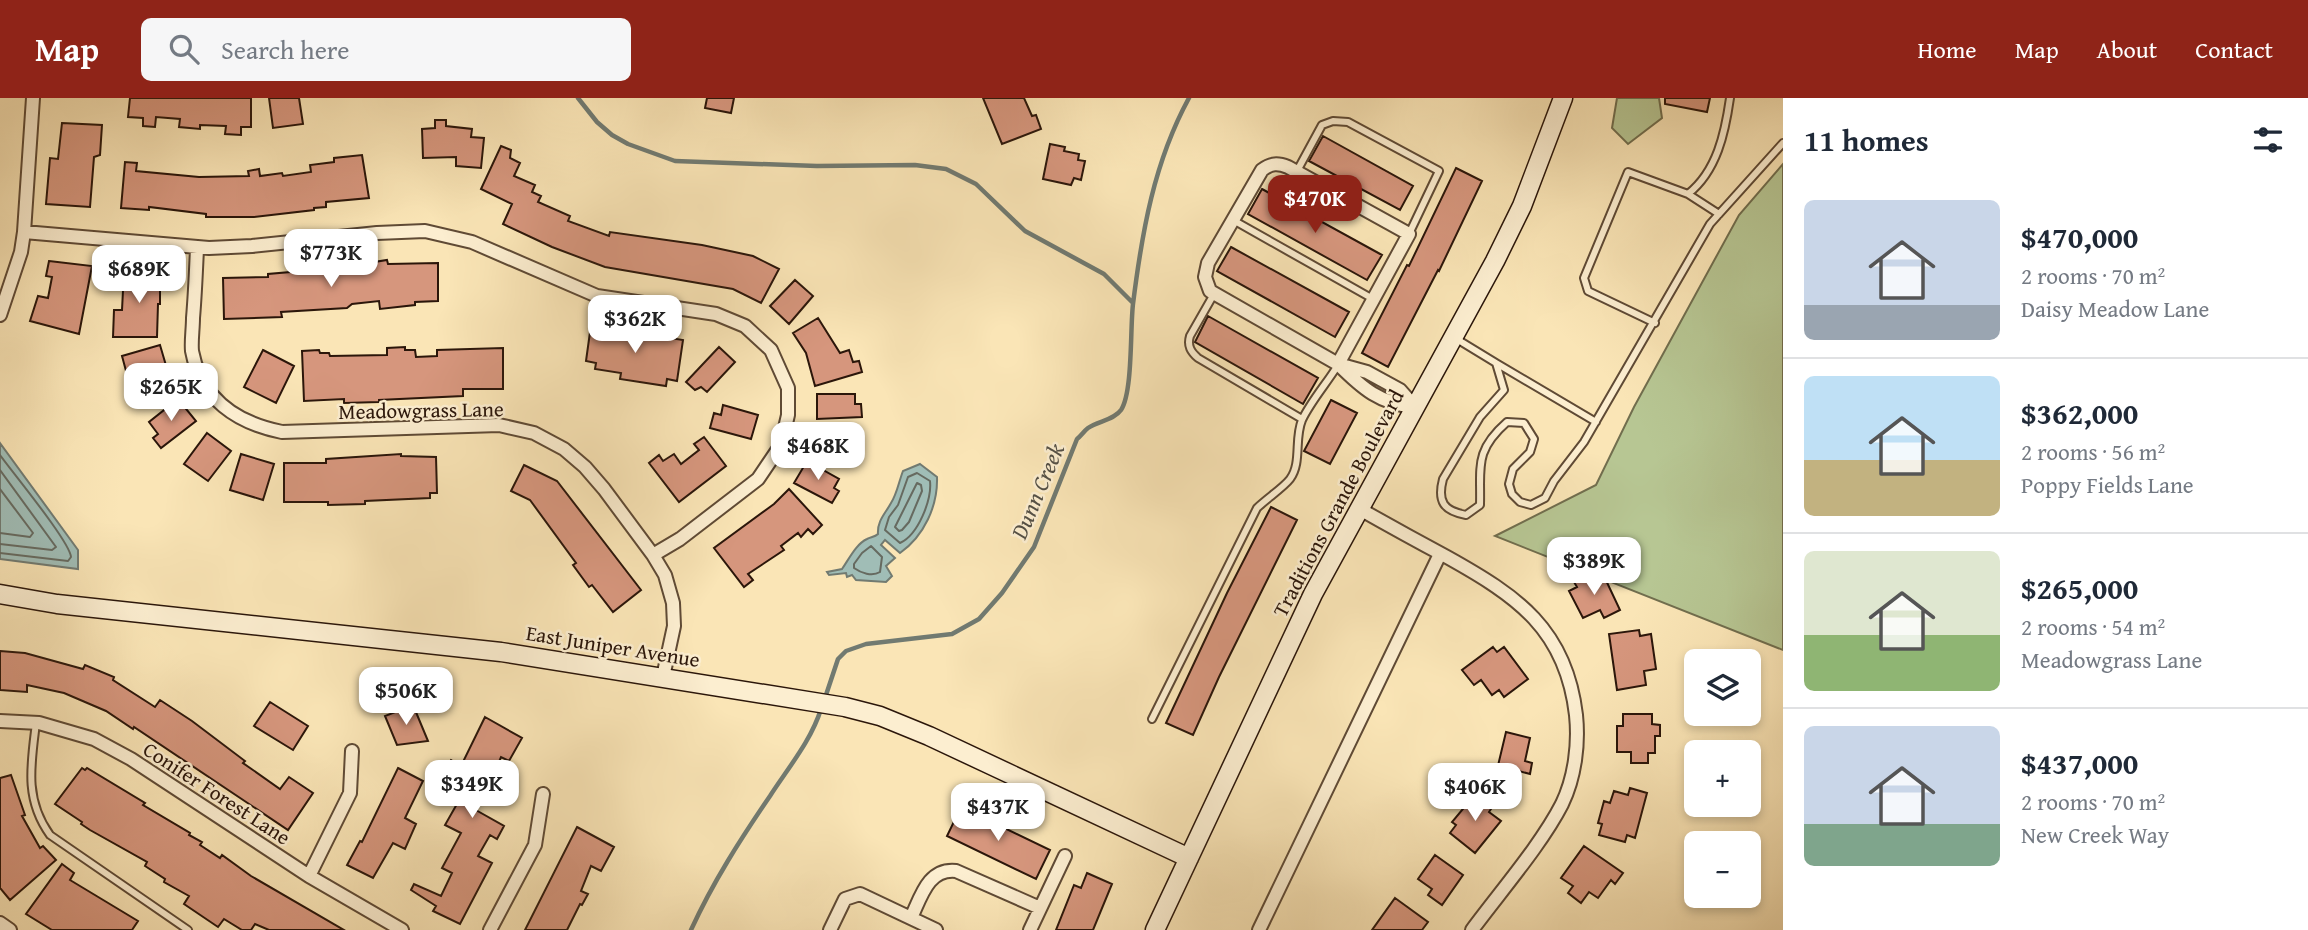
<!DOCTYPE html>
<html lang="en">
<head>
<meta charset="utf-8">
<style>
	body { margin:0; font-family:"Gentium Book Plus",serif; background:#f6f6f7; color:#1f2937; height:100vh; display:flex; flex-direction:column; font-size:26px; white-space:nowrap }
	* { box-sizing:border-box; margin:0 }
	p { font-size:23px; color:#747a83 }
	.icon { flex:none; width:38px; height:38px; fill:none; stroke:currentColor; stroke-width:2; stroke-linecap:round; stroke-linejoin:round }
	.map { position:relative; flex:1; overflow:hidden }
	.sheet { display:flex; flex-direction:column; background:#fff; width:525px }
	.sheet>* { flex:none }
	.fabs { position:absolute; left:1684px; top:551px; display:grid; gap:14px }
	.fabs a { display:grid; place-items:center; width:77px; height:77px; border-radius:10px; background:#fff; box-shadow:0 4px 10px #0003; font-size:35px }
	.price { position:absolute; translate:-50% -60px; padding:0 16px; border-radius:14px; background:#fff; color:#222; font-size:23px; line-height:46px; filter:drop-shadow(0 2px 4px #0008) }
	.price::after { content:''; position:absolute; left:50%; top:42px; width:21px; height:16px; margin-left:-10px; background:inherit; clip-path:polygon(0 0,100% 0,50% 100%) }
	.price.active { background:#8f2418; color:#fff }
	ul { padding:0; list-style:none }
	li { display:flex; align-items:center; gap:21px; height:175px; padding:0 21px }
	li+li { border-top:2px solid #e0e1e3 }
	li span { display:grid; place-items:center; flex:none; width:196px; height:140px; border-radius:10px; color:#555 }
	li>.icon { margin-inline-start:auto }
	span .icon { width:84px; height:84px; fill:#fffc; stroke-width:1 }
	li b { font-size:30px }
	h2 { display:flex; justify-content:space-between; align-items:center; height:84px; padding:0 21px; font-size:30px }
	header { display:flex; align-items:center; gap:42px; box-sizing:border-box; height:98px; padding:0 35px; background:#8f2418; color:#fff }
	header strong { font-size:33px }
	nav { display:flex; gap:38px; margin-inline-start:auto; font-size:24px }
	.search { width:490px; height:63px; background:#f6f6f7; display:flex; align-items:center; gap:18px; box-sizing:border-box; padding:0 24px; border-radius:10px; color:#747a83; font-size:26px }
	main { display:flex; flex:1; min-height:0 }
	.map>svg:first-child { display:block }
	.green { fill:#b7c693; stroke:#716e4e; stroke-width:2 }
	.water { fill:#a0bdb6; stroke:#717a71; stroke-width:2 }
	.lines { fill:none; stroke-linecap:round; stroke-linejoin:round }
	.shore { stroke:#666a60; stroke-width:2 }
	.stream { stroke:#717a71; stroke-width:4.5 }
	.building { fill:#d6967d; stroke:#2b160a; stroke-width:2 }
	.lane-casing { stroke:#5f4a35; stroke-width:10 }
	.street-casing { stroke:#5f4a35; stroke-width:16 }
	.secondary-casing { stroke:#2b160a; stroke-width:21 }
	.lane { stroke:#fceed0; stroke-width:6 }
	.street { stroke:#fceed0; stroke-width:12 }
	.secondary { stroke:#fceed0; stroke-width:18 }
	.labels { text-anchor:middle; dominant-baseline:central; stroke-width:5; stroke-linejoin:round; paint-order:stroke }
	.street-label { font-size:21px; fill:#2b160a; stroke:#fceed0 }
	.water-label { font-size:23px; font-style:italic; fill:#545046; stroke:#fceed0 }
</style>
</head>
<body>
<header>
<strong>Map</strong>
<div class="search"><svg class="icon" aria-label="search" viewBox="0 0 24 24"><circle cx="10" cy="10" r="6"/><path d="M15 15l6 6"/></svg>Search here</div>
<nav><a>Home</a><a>Map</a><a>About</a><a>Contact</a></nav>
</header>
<main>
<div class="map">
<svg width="1783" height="832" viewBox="0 0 1783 832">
	<rect width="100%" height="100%" fill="#fae5b6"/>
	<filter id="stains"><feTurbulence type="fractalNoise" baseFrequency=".00286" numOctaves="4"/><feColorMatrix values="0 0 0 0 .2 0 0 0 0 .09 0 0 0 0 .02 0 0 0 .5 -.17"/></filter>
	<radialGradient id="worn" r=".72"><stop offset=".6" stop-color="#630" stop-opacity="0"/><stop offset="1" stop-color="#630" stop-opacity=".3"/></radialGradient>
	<path class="green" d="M1617,0H1659L1662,20L1628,46L1612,30Z
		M1783,66V552L1495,438L1596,387L1634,309L1739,117Z"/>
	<path class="water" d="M0,345L78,452V471L0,461Z
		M920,366L937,379C938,408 924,438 900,455L885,442L881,447L895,460L886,468L892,478L886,484L856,482L852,477L847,479L846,475L829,477L827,474L842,471C849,461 856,446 867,441C871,439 875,439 878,436C877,423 885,416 891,405C897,396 899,383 903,373Z"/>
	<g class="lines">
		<path class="shore" d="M0,357C13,375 70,444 71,459L68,463L0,455
			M0,372L56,449L52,452L0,446
			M917,375L930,383C932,402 918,437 900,445L885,432L889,419L898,407L908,379Z
			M917,385L921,387L922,393L909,424L902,432L899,433L895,429Z
			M0,391L33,435L30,439L0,435
			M871,448L882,459L880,474C872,479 861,475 854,470V466L862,455Z"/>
		<path class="stream" d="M578,0L597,24L612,37L628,46L675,63L817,68L915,67L946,71L976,86L1025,133L1104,176L1133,205
			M824,603L838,561L846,553L866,546L952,536L979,521L1002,495L1034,449L1077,341C1081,338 1084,333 1088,330C1098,323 1114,322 1121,312C1133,294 1130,230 1133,206C1142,134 1154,64 1189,0
			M691,832C713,784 740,742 770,698C788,670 811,643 821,611"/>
	</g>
	<path class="building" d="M130,0H251V29H241V37L225,36L226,28L200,27V31L179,29L180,21L156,19L155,29L143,28V20L128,19Z
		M269,0H299L303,26L273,30Z
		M707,0H734L731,15L705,10Z
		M983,0H1024L1032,18L1036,17L1041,31L1002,46Z
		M1665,0H1710L1707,14L1665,6Z
		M435,22H446V28L472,31L471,39L484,40L481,70L456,68V59L423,60L422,31L435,30Z
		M62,25L102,27L100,57L94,59L90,109L46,106L50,60L58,61Z
		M1323,38L1413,88L1400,112L1309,63Z
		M1050,46L1065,49L1064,53L1079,56L1078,62L1085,63L1081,82L1074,80L1071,87L1043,81Z
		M501,48L511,52L510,60L520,65L514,78L535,87L532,94L541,98L538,104L570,118L568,123L609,138L610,134L702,147L753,158L779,171L761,205L733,191L605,169L552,149L503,126L512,106L481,91Z
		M362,57L369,100L326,104V109L314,110V112L254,119H206V116L149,109V112L121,110L125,64L137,65L136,73L199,79L249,78L248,73L259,71L260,78L282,75L283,78L311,74L310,67L334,64V60Z
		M1456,70L1482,83L1439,173L1438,172L1388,269L1362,255L1407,167L1409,168Z
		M1262,91L1382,157L1367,182L1248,116Z
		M1231,149L1349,214L1335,239L1217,173Z
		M387,162L388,166L438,165V203L415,204V207L380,211L379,203L352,206L347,210L281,214L282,219L224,221L223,180L268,179V176L337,170Z
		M49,163L92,168L79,236L30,223L38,198L48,200L52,179L46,178Z
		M124,173L166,175L165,192H160V206H158L157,239H113L114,212H122Z
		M795,182L813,198L789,226L770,208Z
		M1208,218L1318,280L1303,306L1195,244Z
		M818,220L840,255L849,252L853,264L859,263L862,274L815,288L806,255L793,235Z
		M591,227L683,242L677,283L667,281L666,288L620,281L621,275L595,271L596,265L586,263Z
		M160,247L172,288L133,299L122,258Z
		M405,249V252H415L416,259L437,258V252L503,250V291H463V298L379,302V304L344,305V301L304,303L302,253L319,252L320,255H329L330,258L387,257V250Z
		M719,249L735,264L707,294L701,289L695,292L686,284Z
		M263,252L294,268L276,305L244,289Z
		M817,296H855V306H861L862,319L817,321Z
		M178,301L196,323L161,350L153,340L158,336L149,324Z
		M1331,302L1357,315L1330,366L1304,353Z
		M723,307L758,317L751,341L710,330L714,315L721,317Z
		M816,331L863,344L860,357L853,355L850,365L810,355Z
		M207,335L231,353L208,383L184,366Z
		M704,339L726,368L679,404L649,365L659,357L663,363L674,356L681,366L699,352L694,346Z
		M241,356L274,366L263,402L230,392Z
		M401,356V358L436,359L437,395H430V400L365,403V406L328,407V404H284V365H326V361Z
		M807,363L839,381L834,390L839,393L832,405L794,385Z
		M524,367L557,383L641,492L613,514L592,487L589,489L573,467L576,465L530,402L511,393Z
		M789,391L822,427L813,436L808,431L801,439L798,435L781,448L784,452L748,476L753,482L744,489L714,450L774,406Z
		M1271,409L1297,422L1219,579L1193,637L1166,625L1227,495Z
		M1592,476L1594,481L1603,476L1620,512L1604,520L1600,512L1583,520L1569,493L1577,489L1574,484Z
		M1639,532L1640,538L1651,536L1656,571L1644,573L1646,587L1617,592L1609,536Z
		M1493,549L1497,554L1504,549L1528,581L1504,599L1499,592L1492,597L1481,582L1474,587L1462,572Z
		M0,553L25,555L83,571L85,567L114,579L113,582L155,609L160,602L192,623L245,663L243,665L280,691L289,679L313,695L288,732L134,629L133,631L106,613L64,595L27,587V594L0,592Z
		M270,604L308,628L293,652L254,628Z
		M413,607L428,643L397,647L385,618Z
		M1623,616H1652V626L1660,627V638H1655V655H1648V665H1631V654H1617V628H1623Z
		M485,619L522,640L509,663L501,659L492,680L499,684L495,693L487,690L474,711L504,728L497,741L490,737L478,758L492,765L460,826L433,813L436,808L411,792L414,786L441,798L452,775L442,770L461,735L445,727L466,690L443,675L451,662L461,668Z
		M1506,634L1530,640L1525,663L1532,665L1530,676L1515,672L1514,680L1496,676Z
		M82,670L85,672L87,670L145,705L143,707L190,735L189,737L202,744L200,747L220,760L222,757L251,778L344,832H269L255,826L251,832H242L224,821L218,829L184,806L189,798L164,784L165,781L145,768L147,764L90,732L81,726L82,724L55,706Z
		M398,670L423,683L405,720L416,726L405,751L393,745L373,780L347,767L360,743L362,744Z
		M11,677L25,717L22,718L40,750L43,748L56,762L10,802L0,790V680Z
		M1630,690L1647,695L1635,740L1627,737L1625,744L1599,737L1602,726L1598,725L1604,703L1610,705L1614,693L1628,697Z
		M1477,694L1493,708L1489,714L1501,723L1475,755L1450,735L1456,727L1452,724Z
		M961,709L1050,752L1036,781L947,738Z
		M577,729L614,749L601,773L591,768L581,793L588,796L582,807L580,806L567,832H525Z
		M1584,748L1623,775L1615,786L1611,782L1598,800L1589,794L1581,805L1568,795L1573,788L1561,780Z
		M1435,757L1463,777L1442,807L1428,797L1432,791L1418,781Z
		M62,766L74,775L70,782L138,823L132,832H52L26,816Z
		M1087,775L1112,786L1093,832H1056L1074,787L1081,790Z
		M1395,800L1428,824L1422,832H1372Z"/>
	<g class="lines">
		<defs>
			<path id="lane" d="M1297,73L1322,27L1333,23L1348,24L1439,73L1409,136
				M1688,96C1717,73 1725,35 1730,0
				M1233,122L1373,201
				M1214,196L1190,238C1187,248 1191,254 1198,260L1302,321
				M1655,225L1588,193L1584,180L1628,74L1688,96L1719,116
				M1455,240L1496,265L1504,292L1480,319L1443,381C1437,404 1444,413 1466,417L1480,407C1481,369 1474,353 1507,324L1524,325L1534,341L1530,354L1513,371L1509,386L1512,396L1520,404L1531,407L1545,400L1554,383L1584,344L1710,126L1783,45
				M1496,265L1596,324
				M1152,621L1257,410C1266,401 1283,390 1290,381C1302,365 1294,341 1302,322C1311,303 1327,285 1338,267
				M36,625C31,666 24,701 50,737L188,832"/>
			<path id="street" d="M24,134L209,150L252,148L377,135L425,133L472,144L597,198L716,216L745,228L771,252L788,290V317L781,347L758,381L680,441L653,457
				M197,150C196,173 195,197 193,220C193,231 191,243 192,253C201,301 237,325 282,334L499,327L534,335L564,351L585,369L604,391L653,457L665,477L673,505L674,528L663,579
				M0,217L21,154L24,134L33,0
				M1338,266L1409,136L1288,69C1278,65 1271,65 1262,72L1208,165L1205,179L1210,193L1338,266L1367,274L1400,292L1415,309
				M1338,266C1362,290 1380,306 1415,309
				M1358,410C1388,427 1417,443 1447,459C1517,498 1566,531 1576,617C1579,646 1575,679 1562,706C1541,747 1500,794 1472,832
				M0,623L39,625L94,641L131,661L309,778L402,832
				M309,778L350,695L352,653
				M911,820C921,799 928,770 956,773L1040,810
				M0,825L10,832
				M490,832L535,747L543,696
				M830,832L845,801L860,796L936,832
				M1030,832L1065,758
				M1259,832L1440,456"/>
			<path id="secondary" d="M0,496L57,506L501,554L845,609L880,618L929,638L1189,760
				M1155,832L1313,496L1495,163L1522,108L1563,0"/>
		</defs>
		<use href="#lane" class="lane-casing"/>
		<use href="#street" class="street-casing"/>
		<use href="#secondary" class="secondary-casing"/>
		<use href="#lane" class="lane"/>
		<use href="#street" class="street"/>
		<use href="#secondary" class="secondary"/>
	</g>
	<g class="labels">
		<g class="street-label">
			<text transform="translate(421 312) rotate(-1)">Meadowgrass Lane</text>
			<text transform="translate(1338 405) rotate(-62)">Traditions Grande Boulevard</text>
			<text transform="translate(613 548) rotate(9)">East Juniper Avenue</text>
			<text transform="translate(217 695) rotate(33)">Conifer Forest Lane</text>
		</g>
		<g class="water-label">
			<text transform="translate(1037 393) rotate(-67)">Dunn Creek</text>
		</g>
	</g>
	<rect width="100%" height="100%" filter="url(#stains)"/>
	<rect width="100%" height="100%" fill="url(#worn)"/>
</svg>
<div class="fabs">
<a><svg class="icon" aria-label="layers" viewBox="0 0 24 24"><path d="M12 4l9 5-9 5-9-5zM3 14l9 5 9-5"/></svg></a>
<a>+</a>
<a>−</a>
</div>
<b class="price active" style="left:1315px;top:137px">$470K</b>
<b class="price" style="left:331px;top:191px">$773K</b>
<b class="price" style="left:139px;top:207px">$689K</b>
<b class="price" style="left:635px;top:257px">$362K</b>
<b class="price" style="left:171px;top:325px">$265K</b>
<b class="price" style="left:818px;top:384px">$468K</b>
<b class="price" style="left:1594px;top:499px">$389K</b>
<b class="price" style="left:406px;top:629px">$506K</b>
<b class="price" style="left:472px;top:722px">$349K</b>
<b class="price" style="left:1475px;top:725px">$406K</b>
<b class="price" style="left:998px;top:745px">$437K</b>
</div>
<section class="sheet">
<h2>11 homes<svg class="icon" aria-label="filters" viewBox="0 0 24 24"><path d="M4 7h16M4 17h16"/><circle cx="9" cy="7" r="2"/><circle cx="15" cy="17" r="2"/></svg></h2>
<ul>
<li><span style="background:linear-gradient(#c9d6e8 75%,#9aa5b1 0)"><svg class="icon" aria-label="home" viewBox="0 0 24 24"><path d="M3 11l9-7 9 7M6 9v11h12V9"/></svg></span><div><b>$470,000</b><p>2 rooms · 70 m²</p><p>Daisy Meadow Lane</p></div></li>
<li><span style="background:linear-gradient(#bfe0f5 60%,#c2b280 0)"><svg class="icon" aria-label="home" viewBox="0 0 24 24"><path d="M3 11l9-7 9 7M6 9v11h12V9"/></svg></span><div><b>$362,000</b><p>2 rooms · 56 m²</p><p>Poppy Fields Lane</p></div></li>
<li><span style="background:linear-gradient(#dfe7d0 60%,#8fb573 0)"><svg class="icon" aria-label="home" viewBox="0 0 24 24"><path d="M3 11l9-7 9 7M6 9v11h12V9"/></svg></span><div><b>$265,000</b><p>2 rooms · 54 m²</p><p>Meadowgrass Lane</p></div></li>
<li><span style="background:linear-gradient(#c9d6e8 70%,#7fa58c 0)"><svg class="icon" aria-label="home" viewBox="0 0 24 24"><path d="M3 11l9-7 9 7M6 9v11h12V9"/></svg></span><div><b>$437,000</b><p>2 rooms · 70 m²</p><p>New Creek Way</p></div></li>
</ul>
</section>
</main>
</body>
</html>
